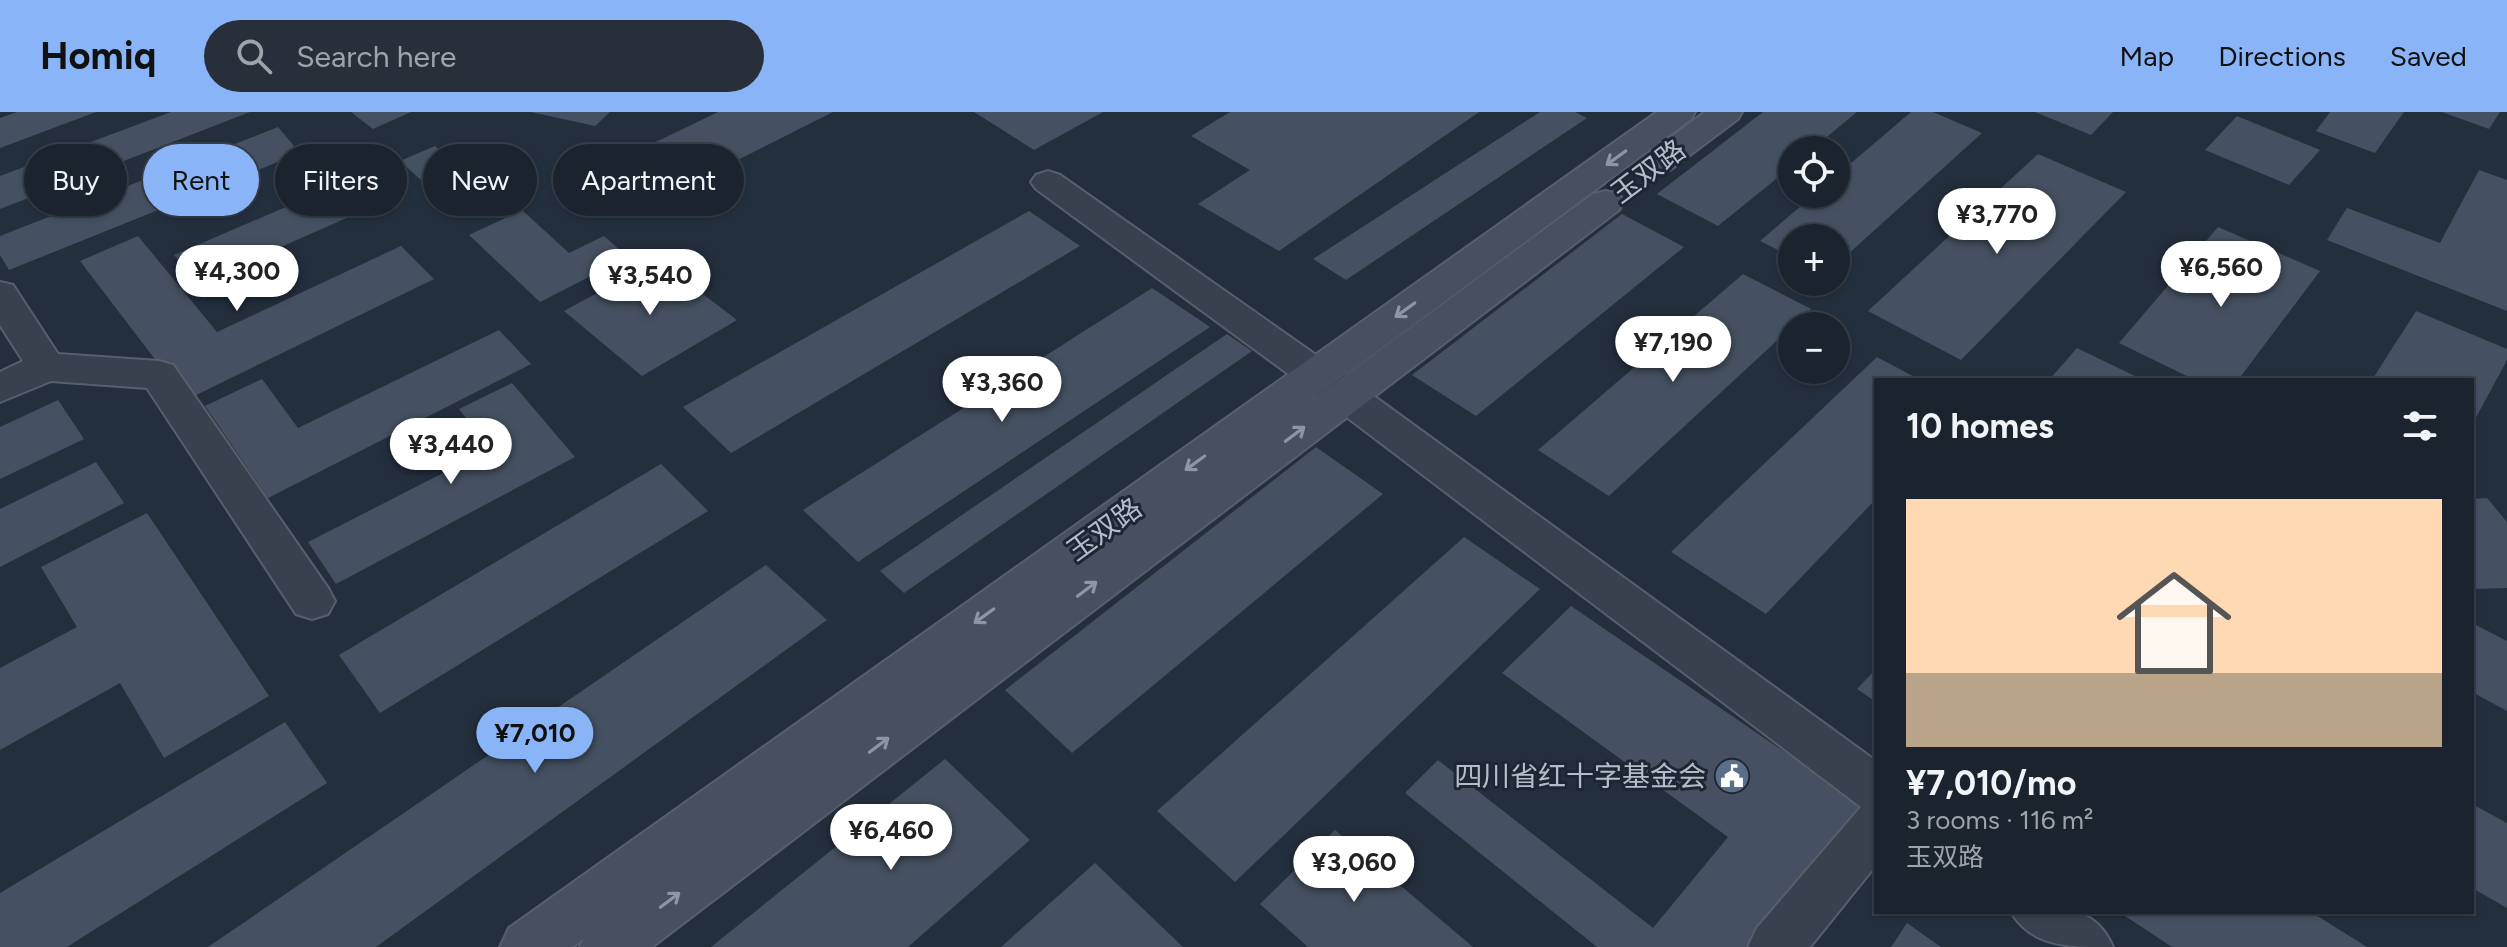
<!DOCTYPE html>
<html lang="en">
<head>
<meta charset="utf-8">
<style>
	body { margin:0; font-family:Figtree,"Noto Sans SC",sans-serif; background:#282f3a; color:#f1f3f6; height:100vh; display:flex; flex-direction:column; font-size:30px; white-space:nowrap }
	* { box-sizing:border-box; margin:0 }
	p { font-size:26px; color:#a0a4aa }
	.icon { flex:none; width:44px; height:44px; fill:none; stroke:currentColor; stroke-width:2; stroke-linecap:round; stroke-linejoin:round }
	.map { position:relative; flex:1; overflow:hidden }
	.side { position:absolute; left:1874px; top:266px; width:600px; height:536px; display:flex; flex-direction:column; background:#1b232e; border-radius:0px; box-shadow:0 2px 6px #0004,0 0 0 2px #39404a }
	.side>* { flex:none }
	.hud { position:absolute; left:24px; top:32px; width:760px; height:72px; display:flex; gap:16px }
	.fabs { position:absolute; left:1778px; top:24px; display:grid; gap:16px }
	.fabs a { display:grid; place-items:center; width:72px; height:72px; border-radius:50%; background:#1b232e; box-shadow:0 2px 6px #0004,0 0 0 2px #39404a; font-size:40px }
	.price { position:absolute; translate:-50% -68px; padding:0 18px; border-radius:28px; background:#fff; color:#222; font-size:26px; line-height:52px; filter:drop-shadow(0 2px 4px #0008) }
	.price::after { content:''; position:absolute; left:50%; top:48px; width:24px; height:18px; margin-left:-12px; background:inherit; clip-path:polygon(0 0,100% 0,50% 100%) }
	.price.current { background:#8ab4f8; color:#111 }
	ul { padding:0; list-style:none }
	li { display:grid; align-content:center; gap:16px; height:424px; padding:0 32px }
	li+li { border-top:2px solid #39404a }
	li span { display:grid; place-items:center; height:248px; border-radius:0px; color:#555 }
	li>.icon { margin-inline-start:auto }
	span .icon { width:144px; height:144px; fill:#fffc; stroke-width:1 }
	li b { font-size:34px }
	h2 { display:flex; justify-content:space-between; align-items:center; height:96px; padding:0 32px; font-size:34px }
	.tag { padding:0 28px; border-radius:36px; background:#1b232e; box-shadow:0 2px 6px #0004,0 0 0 2px #39404a; font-size:28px; line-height:72px }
	.tag.current { background:#8ab4f8; color:#111 }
	header { display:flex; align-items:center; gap:48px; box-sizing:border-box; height:112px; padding:0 40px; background:#8ab4f8; color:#111 }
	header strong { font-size:38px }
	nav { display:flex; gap:44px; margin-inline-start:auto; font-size:28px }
	.search { width:560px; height:72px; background:#282f3a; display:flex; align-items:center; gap:20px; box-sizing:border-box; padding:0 28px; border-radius:44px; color:#a0a4aa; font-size:30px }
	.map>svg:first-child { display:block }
	.building { fill:#455162 }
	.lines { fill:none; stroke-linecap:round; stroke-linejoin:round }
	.street-casing { stroke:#565f6c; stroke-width:4 }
	.secondary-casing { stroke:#565f6c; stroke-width:4 }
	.street { fill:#38414e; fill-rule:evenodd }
	.secondary { fill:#465061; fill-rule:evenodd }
	.oneway { stroke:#8e96a5 }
	.labels { text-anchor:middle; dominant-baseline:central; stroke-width:6; stroke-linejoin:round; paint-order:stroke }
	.street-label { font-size:28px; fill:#b4bcc9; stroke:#1d2633 }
	.poi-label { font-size:28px; fill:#b4bcc9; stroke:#1d2633; text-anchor:end }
</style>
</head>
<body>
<header>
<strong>Homiq</strong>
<div class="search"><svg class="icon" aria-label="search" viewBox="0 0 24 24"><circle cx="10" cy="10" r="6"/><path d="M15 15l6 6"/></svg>Search here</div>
<nav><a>Map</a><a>Directions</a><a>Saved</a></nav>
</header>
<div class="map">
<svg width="2507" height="835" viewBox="0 0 2507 835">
	<rect width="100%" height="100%" fill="#242f3e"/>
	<path class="building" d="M17,0H96L0,36V6Z
		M171,0H250L0,97V64Z
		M351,0H411L373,17Z
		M531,0H610L595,14Z
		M718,0H833L642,96L596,59Z
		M974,0H1103L1034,38Z
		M1230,0H1479L1279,139L1198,92L1250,58L1191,24Z
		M1540,0H1575L1587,6L1346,168L1313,147Z
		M1763,0H1857L1811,38H1792V54L1718,114L1657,82Z
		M1911,0H1933L1982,21L1836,153V126H1792V145L1760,129L1815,82H1836V64Z
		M2035,0H2113L2091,23Z
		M2330,0H2404L2375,41L2316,19Z
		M2442,0H2500L2489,17Z
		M2237,4L2320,38L2289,73L2205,38Z
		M278,15L300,41L9,158L0,143V124Z
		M435,34L477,71L442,87L400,49Z
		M2038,42L2126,80L1961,248L1868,199Z
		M2479,58L2507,68V199L2327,128L2347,96L2440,131Z
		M342,71L367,97L197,172L174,143Z
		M522,98L569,141L604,124L628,145L540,190L469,123Z
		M1029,99L1080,134L731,341L683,295Z
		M1622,102L1684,135L1476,304L1412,263Z
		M2218,115L2320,159L2238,268H2195L2119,231Z
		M138,124L217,220L401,134L434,167L186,288L80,149Z
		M658,148L737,208L642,264L564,199Z
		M1743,162L1811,197L1609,384L1538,338Z
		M1152,176L1210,215L858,450L803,398Z
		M2416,199L2507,237V248L2472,313V268H2372Z
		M499,218L531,252L268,386L205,294L262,267L298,316Z
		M1227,222L1252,239L904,481L880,459Z
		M2077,236L2143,268H2049Z
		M1877,245L1920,268H1876V387L1766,502L1671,440Z
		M512,271L575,345L336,472L308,430L490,337L459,297Z
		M58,288L84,327L0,367V315Z
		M1316,335L1383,382L1072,641L1005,578Z
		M96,350L124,391L0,455V397Z
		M661,352L708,399L380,601L339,543Z
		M2487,386L2507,410V476L2472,477V387Z
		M147,401L269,584L164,646L120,571L0,638V556L77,515L41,455Z
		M1464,425L1540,477L1235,770L1157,699Z
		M766,453L827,508L376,835H208Z
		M1571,494L1867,696L1760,835H1597L1405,681L1438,648L1653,816L1728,725L1502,561Z
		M2472,511L2507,529V599L2472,580Z
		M1876,557V590L1857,577Z
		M285,610L327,671L67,835H0V781Z
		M945,647L1030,728L908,835H711Z
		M2472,692L2507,711V796L2472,776Z
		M1335,718L1473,835H1308L1260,792Z
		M1095,751L1183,835H1001Z
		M2119,800H2311L2367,835H2172Z
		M1907,811L1941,835H1891Z"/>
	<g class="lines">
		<defs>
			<path id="street" d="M1048,59L1060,63L1360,274L1876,649V753L1810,835H1748L1757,816L1861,695L1332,294L1036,77L1031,70L1036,63Z
				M0,170L13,173L58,242L159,249L173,253L328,476L335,489L328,502L312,507L296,502L147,276L51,269L0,290V260L23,249L0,213Z
				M2011,800C2055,800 2092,787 2113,835C2068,835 2032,835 2011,800Z"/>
			<path id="secondary" d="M1657,0H1695L1691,7L1263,324L1593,82L1606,79L1619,82L1624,90L1619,98L652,835H580L584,826L573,835H500L509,816Z
				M1705,0H1742L1738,7L1670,58L1658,61L1646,58L1641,51L1646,44Z"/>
		</defs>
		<use href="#street" class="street-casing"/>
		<use href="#secondary" class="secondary-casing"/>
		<use href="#street" class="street"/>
		<use href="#secondary" class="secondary"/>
	</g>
	<defs><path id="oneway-shaft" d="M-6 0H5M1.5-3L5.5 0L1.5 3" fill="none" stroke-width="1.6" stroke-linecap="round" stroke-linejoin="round" transform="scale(2)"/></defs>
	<g class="oneway">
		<use href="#oneway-shaft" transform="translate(1616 46) rotate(144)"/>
		<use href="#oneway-shaft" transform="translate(1405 198) rotate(144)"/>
		<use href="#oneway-shaft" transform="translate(1295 322) rotate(-37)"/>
		<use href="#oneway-shaft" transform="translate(1195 351) rotate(144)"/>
		<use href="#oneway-shaft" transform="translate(1087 477) rotate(-37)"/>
		<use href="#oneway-shaft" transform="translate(984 504) rotate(144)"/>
		<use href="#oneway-shaft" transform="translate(879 633) rotate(-37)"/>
		<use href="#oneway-shaft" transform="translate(670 788) rotate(-37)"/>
	</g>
	<defs>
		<symbol id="civic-disc" viewBox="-11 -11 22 22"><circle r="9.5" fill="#5c6f8a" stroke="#1d2633"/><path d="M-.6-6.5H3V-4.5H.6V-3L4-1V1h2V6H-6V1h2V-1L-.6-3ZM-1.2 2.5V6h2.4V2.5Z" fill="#fff"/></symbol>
	</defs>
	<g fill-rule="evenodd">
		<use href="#civic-disc" x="1712" y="644" width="40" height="40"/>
	</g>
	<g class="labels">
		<g class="street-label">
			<text transform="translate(1648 59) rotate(-37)">玉双路</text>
			<text transform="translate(1104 417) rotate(-36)">玉双路</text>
		</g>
		<g class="poi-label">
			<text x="1706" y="664">四川省红十字基金会</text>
		</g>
	</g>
</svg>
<div class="fabs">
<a><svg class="icon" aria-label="locate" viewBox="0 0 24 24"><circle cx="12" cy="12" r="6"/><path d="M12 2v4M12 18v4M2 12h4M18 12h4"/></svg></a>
<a>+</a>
<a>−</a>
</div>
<b class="price" style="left:1997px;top:144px">¥3,770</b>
<b class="price" style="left:2221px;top:197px">¥6,560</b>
<b class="price" style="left:237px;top:201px">¥4,300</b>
<b class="price" style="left:650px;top:205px">¥3,540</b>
<b class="price" style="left:1673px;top:272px">¥7,190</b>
<b class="price" style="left:1002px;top:312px">¥3,360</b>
<b class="price" style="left:451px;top:374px">¥3,440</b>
<b class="price current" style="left:535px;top:663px">¥7,010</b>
<b class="price" style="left:891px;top:760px">¥6,460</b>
<b class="price" style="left:1354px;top:792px">¥3,060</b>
<div class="hud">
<a class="tag">Buy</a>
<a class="tag current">Rent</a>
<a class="tag">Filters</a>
<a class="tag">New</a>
<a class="tag">Apartment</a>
</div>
<section class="side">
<h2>10 homes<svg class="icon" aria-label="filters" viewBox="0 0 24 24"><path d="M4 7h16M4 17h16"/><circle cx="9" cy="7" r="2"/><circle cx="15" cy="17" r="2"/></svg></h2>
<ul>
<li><span style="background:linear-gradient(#ffd9b3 70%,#b9a48a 0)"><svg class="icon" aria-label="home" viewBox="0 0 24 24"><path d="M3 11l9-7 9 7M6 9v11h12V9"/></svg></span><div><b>¥7,010/mo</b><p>3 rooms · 116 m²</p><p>玉双路</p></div></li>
</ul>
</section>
</div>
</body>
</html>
